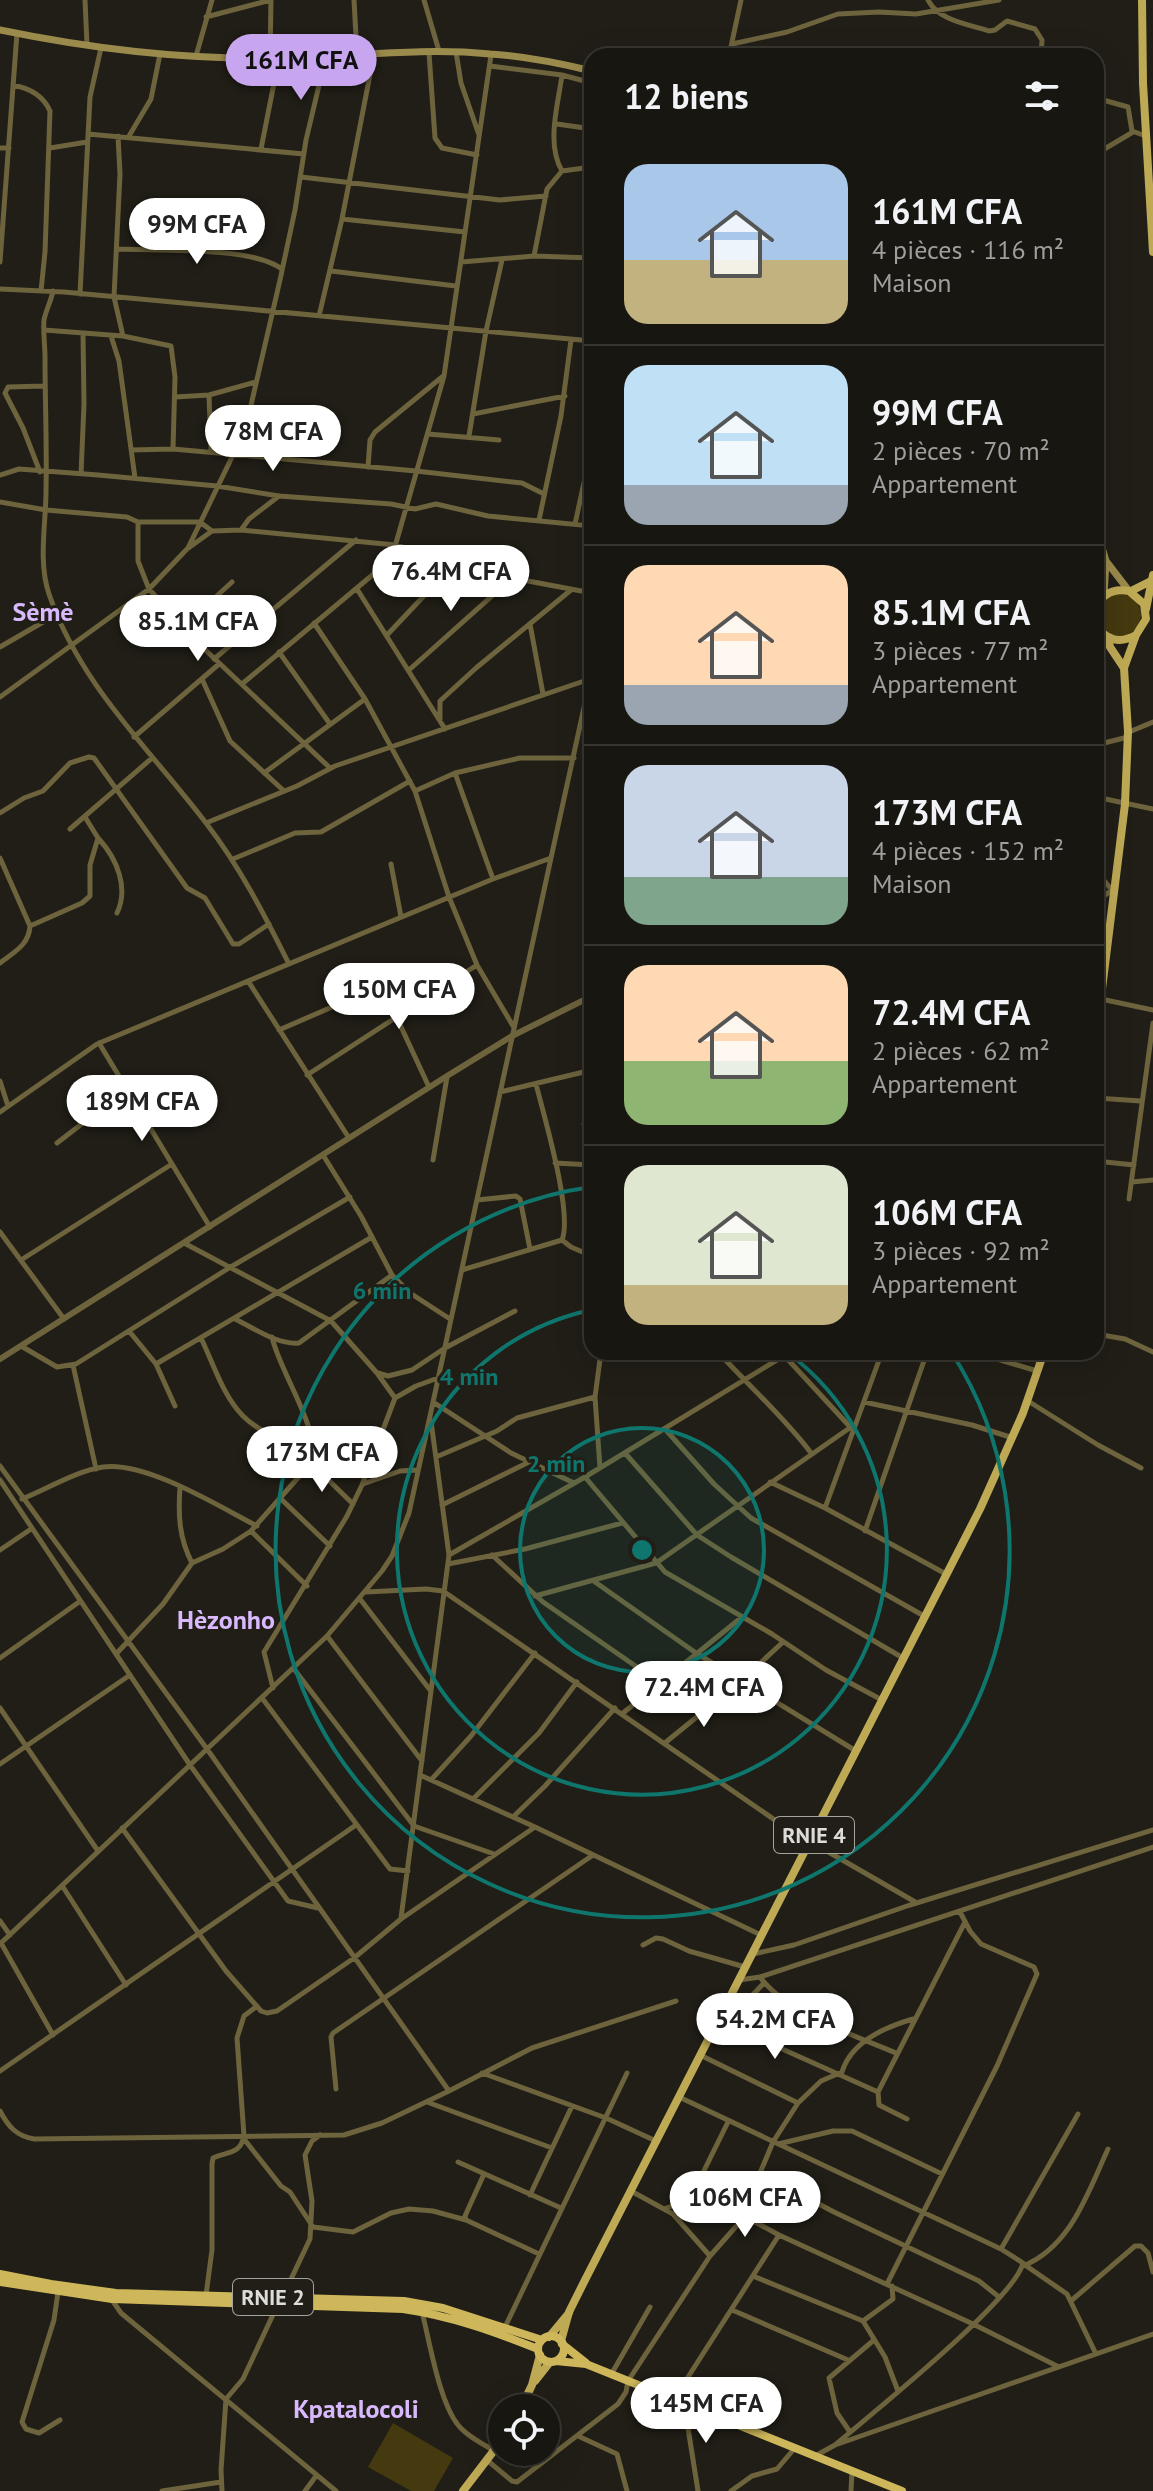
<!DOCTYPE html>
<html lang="fr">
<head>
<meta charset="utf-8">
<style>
	body { margin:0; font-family:"PT Sans",sans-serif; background:#25231e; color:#f1f3f6; height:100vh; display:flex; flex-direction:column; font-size:30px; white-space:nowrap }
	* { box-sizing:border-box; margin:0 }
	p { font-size:26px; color:#9f9f9f }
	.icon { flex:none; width:44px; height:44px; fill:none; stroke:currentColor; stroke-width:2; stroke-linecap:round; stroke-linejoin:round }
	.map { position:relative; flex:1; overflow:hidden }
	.drawer { position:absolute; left:584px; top:48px; width:520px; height:1312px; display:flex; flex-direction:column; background:#181610; border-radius:24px; box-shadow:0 8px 32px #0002,0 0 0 2px #363530 }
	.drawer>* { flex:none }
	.fabs { position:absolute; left:488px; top:2394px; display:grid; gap:16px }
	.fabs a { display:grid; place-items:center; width:72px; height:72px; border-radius:50%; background:#181610; box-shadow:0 8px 32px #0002,0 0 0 2px #363530; font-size:40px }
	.price { position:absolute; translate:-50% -68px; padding:0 18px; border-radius:28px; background:#fff; color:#222; font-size:26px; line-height:52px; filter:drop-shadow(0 2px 4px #0008) }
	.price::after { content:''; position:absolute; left:50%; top:48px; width:24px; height:18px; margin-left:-12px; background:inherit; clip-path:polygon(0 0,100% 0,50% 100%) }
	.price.current { background:#c8a6ef; color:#111 }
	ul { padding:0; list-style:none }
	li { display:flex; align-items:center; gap:24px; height:200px; padding:0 40px }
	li+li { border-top:2px solid #363530 }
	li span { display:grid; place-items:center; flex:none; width:224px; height:160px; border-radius:24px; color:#555 }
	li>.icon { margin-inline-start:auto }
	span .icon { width:96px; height:96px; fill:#fffc; stroke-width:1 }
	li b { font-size:34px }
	h2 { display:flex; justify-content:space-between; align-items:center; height:96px; padding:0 40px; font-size:34px }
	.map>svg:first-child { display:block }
	.green { fill:#44390f }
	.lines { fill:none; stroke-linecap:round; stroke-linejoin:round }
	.minor { stroke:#6d633d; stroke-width:5 }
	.tertiary { stroke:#6d633d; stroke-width:6 }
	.secondary { stroke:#9a8a4b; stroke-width:7 }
	.primary { stroke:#bea955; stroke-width:8 }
	.trunk { stroke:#ceb65a; stroke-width:8 }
	.ring { fill:none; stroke:#0f766e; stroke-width:4 }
	.labels { text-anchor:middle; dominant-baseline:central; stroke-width:6; stroke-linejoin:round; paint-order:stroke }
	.shield { fill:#201e16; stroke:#a5a39d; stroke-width:2 }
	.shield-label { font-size:22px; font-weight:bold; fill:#dedcd7 }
	.neighbourhood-label { font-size:26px; font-weight:bold; fill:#d9b9fe; stroke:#201e16 }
	.centre { fill:#0f766e; stroke:#201e16; stroke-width:4 }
	.ring-label { font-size:24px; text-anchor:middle; font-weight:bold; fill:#0f766e; stroke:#201e16; stroke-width:6; stroke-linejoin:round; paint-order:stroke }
</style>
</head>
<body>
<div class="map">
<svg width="1153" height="2491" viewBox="0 0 1153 2491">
	<rect width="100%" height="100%" fill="#201e16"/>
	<path class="green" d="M1099 615a21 21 0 1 1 42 0a21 21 0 1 1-42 0Z
		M393,2423L453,2458L434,2491H411L368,2467Z"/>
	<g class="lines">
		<path class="minor" d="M85,0L87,45
			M354,0L357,55
			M424,0L439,51
			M928,0C939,21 968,24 989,31L995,30L1007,21L1035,29L1042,40L1041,56
			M206,17L271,0
			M732,44L787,32L838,14L879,12L916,14L999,0
			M456,52L461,83L479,135
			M429,53L435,138L442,148L477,155
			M196,56L212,0
			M729,56L741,0
			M270,58L271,0
			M490,66L562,75L592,83
			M13,85C29,88 43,95 50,111L45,252L41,291
			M1096,98L1128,107L1132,131L1146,136
			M557,124L592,129
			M88,134L304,154
			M118,136L120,174L114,297L123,336
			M129,136L151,99L160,54
			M0,148H9
			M50,148L87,142
			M261,149L279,58
			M1096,154L1133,132
			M562,171C546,144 558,105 562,75
			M301,177L500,200L546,196
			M342,219L465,232
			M118,249C158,251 251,246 282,269
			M534,256L547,189L562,171L592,167
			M0,262L17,33
			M461,262L534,256L592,258
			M331,271L456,286
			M0,289L64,292L592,341
			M53,291C51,301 46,310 44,320C43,332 45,345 45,357C45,401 47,446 46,491C46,523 38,562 49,594C80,685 149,748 206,823C240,867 264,914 289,964
			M80,294L90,97L101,48
			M319,316L342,219L374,54
			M44,330L123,336L171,346L175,377L173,449
			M111,336L119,361L135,478
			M209,395L211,452
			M175,397L209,395L256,382
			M473,414L565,396
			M428,434L499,440
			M469,436L486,331L502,260
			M131,450L173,449L416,471L522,483L544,494
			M368,467L370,440L375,432L442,377
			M40,472L23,428L5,393L8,387L45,386
			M81,474L84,404L83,334
			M0,475L19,469L98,475L217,486L279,496L391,504L415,509L436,504L488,516L592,526
			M0,502L46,510L127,517L138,522H200L212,531
			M539,520L561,416L571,340
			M138,522V561L149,589L197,642L330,768
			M575,524L592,446
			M241,530L249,519L279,496
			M188,548L233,455L242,444L280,280L295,210L306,140L326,56
			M357,589L445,729
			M314,623L365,699L415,791L449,897L477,965L513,1026
			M530,624L543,694
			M183,627L232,582
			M387,635L455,563
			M0,647L57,614
			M279,652L330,724
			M214,659L356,540
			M409,670L512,578
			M202,679L230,741L284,791
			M242,684L376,572L394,550L444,376L491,55
			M0,697L149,589L187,549L212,531L241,530L395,545L512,578L592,593
			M440,719V701L476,668L571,590
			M1129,732L1153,722
			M134,737L219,664
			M1096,745L1128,737
			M264,773L365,699
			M455,773L520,758H574
			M415,791L455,773L493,879
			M1096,797L1153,809
			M0,813L24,798L43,791L70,763L89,757L94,758L187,888L205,898L233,944H239L269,924
			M206,823L297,786L335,766L590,679
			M70,829L152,758
			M99,839C117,859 129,888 117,913
			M0,858L30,926C29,945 14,952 0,963
			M233,859L295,833L321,832L410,781
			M391,864L401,917
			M1096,871L1112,890
			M1096,902L1112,890
			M30,926L82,903L90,896V865L98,838L85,817
			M248,981L349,1138
			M1101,999L1153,1010
			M396,1016L429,1087
			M279,1030L422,968L441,987
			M99,1043L210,1227
			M307,1075L477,965
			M0,1081L8,1106
			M536,1084C544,1116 573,1213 562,1240
			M500,1092L592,1070
			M1096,1098L1141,1101
			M0,1112L97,1044L493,879L551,858L592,671
			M584,1124L592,1123
			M57,1143L127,1089
			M323,1155L361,1216L392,1275L410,1293L450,1319
			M433,1160L447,1077
			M1096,1161L1134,1165
			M555,1163L592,1165
			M1132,1182L1153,1180
			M1129,1199L1153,1023
			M477,1200L516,1196L520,1199L530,1249
			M0,1232L64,1319
			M562,1240L571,1247L592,1256
			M184,1243L331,1321L377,1373L395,1398
			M21,1260L172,1164
			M462,1270L562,1240
			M235,1319C254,1328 277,1345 299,1343L392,1275
			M129,1331L156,1364L175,1406
			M1096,1334L1125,1339L1153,1352
			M201,1338C213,1363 223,1396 243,1416C261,1434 291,1444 314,1454
			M21,1346L57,1367L76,1364L229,1268L350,1197
			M718,1352C749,1386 784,1417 811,1453
			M781,1352L852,1429
			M974,1352L1037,1371
			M156,1364L372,1237
			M73,1365L96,1469
			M378,1373L388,1376L412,1370L445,1348L515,1311
			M1028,1401L1098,1445L1141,1468
			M433,1402L511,1453L574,1483
			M864,1402L972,1425L1013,1438
			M665,1429L714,1484L751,1518L924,1616
			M625,1453L697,1535L731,1557L903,1658
			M436,1457L497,1431L517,1418L595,1397
			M311,1463L353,1504
			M0,1466L207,1749L449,2091L382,2123L344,2135L34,2139C16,2136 8,2126 0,2111
			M600,1468L595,1397L601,1352
			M585,1477L665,1572L772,1634L826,1670L882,1700
			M0,1480L190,1765L288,1901L318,1908
			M770,1482L825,1508L946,1574
			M363,1484L400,1471L418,1470
			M180,1487C178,1515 179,1538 192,1563
			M280,1498L330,1546
			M22,1499C47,1489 76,1471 103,1467C146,1461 218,1506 257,1526
			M442,1505L527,1463
			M825,1508L882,1352
			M251,1531L307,1586
			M865,1531L927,1352
			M0,1550L31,1529
			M449,1555L585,1477L790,1352
			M492,1555L543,1602L660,1683
			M448,1564L525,1549L622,1523
			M595,1582L696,1653L856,1751
			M366,1592L426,1589L443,1591L785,1827L917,1903
			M535,1596L656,1563L851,1427
			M360,1599L430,1690
			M327,1636L422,1761
			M116,1654L163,1604L192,1563L223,1549L251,1531L311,1463C323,1433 279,1371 272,1337
			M0,1658L79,1602
			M294,1669L414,1826L494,1854
			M273,1688L264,1652L347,1516L362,1485L395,1398L416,1386L438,1378
			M262,1698L390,1869L408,1871
			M0,1708L98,1851
			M623,1713L742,1617
			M666,1742L741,1681L783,1642
			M0,1764L130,1675
			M420,1775L535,1827
			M431,1780L471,1736L535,1653
			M474,1798L539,1733L577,1682
			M513,1817L545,1786L615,1708
			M122,1828L226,1971L261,2011L267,2013L277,2011L354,1958L401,1919L535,1827L761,1935
			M63,1887L126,1985
			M401,1918L449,1555L431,1421
			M0,1921L10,1935
			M1,1943L53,2035
			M0,1944L327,1636L382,1571L392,1556L409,1513L551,858
			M643,1945L656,1938L663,1939L689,1951L745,1967
			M753,1954L794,1945L910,1905L1153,1830
			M760,1977C786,2013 856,2036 896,2053
			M739,1980L760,1977L1153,1847
			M728,2021L780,2048L878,2092
			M714,2030L724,2025L764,1983
			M700,2055L798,2103
			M0,2071L356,1825
			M482,2073L606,2118L656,2141
			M336,2089L331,2037L333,2033L593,1855
			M449,2091L532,2048L676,2001
			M679,2097L1001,2249L1023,2263C1015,2299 870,2415 835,2445
			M427,2102L552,2148
			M907,2119L879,2105L878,2092L965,1922
			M244,2139L281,2186L290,2192L313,2227L353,2232L391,2213L409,2209L433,2211L466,2220
			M778,2144L833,2131H852L942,2174
			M458,2162L561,2208
			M760,2173L834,2212L979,2281L999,2297
			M484,2174L465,2216L466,2220L539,2254
			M631,2191L673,2214L710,2256
			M530,2195L572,2106
			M690,2199L728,2122
			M664,2209L690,2199H713L779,2235L973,2324L1059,2367
			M1001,2249L1078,2114
			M1025,2265L1067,2294L1096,2354
			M1023,2266C1071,2247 1088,2192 1108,2149
			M753,2276L863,2321L885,2357L898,2391
			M887,2284L997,2066L1037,1974L1034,1967L981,1944L970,1931L960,1912
			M58,2292L54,2320L22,2422L26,2429L39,2433L60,2420
			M206,2295L212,2250V2164L213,2158C228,2151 240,2155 244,2136L237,2038L244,2016L257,2006
			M283,2296L310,2239L312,2201L305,2155L312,2141L320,2135
			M112,2300L121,2313L336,2491
			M1072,2300L1135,2246H1141L1148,2253L1153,2272
			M732,2310L848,2360
			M422,2312C430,2343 439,2401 458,2425C467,2436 481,2443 493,2450
			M863,2321L893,2299L892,2286
			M505,2327L627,2073
			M612,2373L650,2307
			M674,2399L779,2235
			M684,2403L698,2491
			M850,2432L837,2413L829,2378L874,2340
			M578,2436L617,2454L627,2491
			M815,2456L835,2445L1153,2334
			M488,2461L512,2481L517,2482L618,2404L626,2392L628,2381L710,2256L739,2223L773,2142L798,2103L821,2081L842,2072C851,2042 885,2027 913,2019
			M162,2491L221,2482
			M222,2491L221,2470L226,2399L243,2379L278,2304
			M305,2491L316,2476
			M731,2491L752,2476L777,2469L794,2449
			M851,2491L852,2472"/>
		<path class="tertiary" d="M0,1359L447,1076L512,1036L592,996"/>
		<path class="secondary" d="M0,30C92,49 184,60 278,58C348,57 420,47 490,54C524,56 559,63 592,71
			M1096,527L1106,561L1104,596
			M1106,561L1129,591"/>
		<path class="primary" d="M1142,0L1143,83L1153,252
			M1131,591L1151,581
			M1096,607C1103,593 1114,588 1129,591L1144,604L1146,619L1136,635C1120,644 1105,641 1096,623
			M1146,609L1153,575
			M1108,637L1110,647L1124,668
			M1096,1037L1125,804L1128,732L1124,668L1136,635
			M549,2337L569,2313
			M561,2341L569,2312L585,2280L980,1509L1023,1413L1044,1352
			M535,2381L550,2362
			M521,2408L532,2385L540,2355
			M463,2491L502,2440"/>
		<path class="trunk" d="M0,2274L51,2284L116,2293L404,2301L443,2308L542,2340
			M0,2282L112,2299L403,2309C451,2316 493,2331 538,2349
			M538 2349a13 13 0 1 1 26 0a13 13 0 1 1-26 0Z
			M562,2344L586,2363
			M556,2361L586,2364L902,2491"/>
	</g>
	<circle cx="642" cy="1550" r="122" fill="#0f766e" fill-opacity=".12"/>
	<g class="ring">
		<circle cx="642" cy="1550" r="122"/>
		<path d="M788 1353A245 245 0 1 1 591 1310"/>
		<path d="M952 1353A367 367 0 1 1 591 1187"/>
	</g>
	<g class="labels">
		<g class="shield">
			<rect x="774" y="1817" width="80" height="36" rx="6"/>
			<rect x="233" y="2279" width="80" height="36" rx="6"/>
		</g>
		<g class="shield-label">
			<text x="814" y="1835">RNIE 4</text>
			<text x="273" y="2297">RNIE 2</text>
		</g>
		<g class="neighbourhood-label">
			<text x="43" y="611">Sèmè</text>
			<text x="226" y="1619">Hèzonho</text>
			<text x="356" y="2408">Kpatalocoli</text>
		</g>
	</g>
	<circle cx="642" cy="1550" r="12" class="centre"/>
	<g class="ring-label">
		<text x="382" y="1299">6 min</text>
		<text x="469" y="1385">4 min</text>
		<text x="556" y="1472">2 min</text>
	</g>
</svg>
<div class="fabs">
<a><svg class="icon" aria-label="locate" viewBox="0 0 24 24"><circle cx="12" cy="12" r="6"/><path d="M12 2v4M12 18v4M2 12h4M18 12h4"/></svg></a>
</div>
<b class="price current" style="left:301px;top:102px">161M CFA</b>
<b class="price" style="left:197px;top:266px">99M CFA</b>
<b class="price" style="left:273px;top:473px">78M CFA</b>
<b class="price" style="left:451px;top:613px">76.4M CFA</b>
<b class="price" style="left:198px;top:663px">85.1M CFA</b>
<b class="price" style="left:399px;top:1031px">150M CFA</b>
<b class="price" style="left:142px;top:1143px">189M CFA</b>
<b class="price" style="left:322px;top:1494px">173M CFA</b>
<b class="price" style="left:704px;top:1729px">72.4M CFA</b>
<b class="price" style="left:775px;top:2061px">54.2M CFA</b>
<b class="price" style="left:745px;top:2239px">106M CFA</b>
<b class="price" style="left:706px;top:2445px">145M CFA</b>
<section class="drawer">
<h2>12 biens<svg class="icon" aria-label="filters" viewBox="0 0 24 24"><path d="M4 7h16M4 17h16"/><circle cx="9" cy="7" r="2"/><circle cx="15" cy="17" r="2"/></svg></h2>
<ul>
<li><span style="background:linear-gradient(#a9c7e8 60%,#c2b280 0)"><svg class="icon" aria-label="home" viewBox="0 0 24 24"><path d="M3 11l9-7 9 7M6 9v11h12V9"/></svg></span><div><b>161M CFA</b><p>4 pièces · 116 m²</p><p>Maison</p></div></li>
<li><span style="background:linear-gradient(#bfe0f5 75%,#9aa5b1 0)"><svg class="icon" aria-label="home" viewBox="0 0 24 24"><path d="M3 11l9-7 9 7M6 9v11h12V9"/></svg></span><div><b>99M CFA</b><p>2 pièces · 70 m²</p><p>Appartement</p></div></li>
<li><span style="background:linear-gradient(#ffd9b3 75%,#9aa5b1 0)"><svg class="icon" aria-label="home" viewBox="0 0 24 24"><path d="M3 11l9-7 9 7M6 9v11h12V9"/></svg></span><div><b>85.1M CFA</b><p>3 pièces · 77 m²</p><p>Appartement</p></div></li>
<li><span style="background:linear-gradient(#c9d6e8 70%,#7fa58c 0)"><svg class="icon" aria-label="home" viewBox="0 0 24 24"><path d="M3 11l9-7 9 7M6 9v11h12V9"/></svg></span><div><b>173M CFA</b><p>4 pièces · 152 m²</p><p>Maison</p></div></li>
<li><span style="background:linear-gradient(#ffd9b3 60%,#8fb573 0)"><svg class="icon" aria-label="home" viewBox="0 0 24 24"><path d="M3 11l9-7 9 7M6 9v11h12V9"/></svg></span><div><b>72.4M CFA</b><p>2 pièces · 62 m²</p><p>Appartement</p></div></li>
<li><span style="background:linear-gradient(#dfe7d0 75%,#c2b280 0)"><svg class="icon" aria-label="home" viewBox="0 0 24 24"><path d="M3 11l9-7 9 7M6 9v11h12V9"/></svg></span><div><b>106M CFA</b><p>3 pièces · 92 m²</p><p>Appartement</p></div></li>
</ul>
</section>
</div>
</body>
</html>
